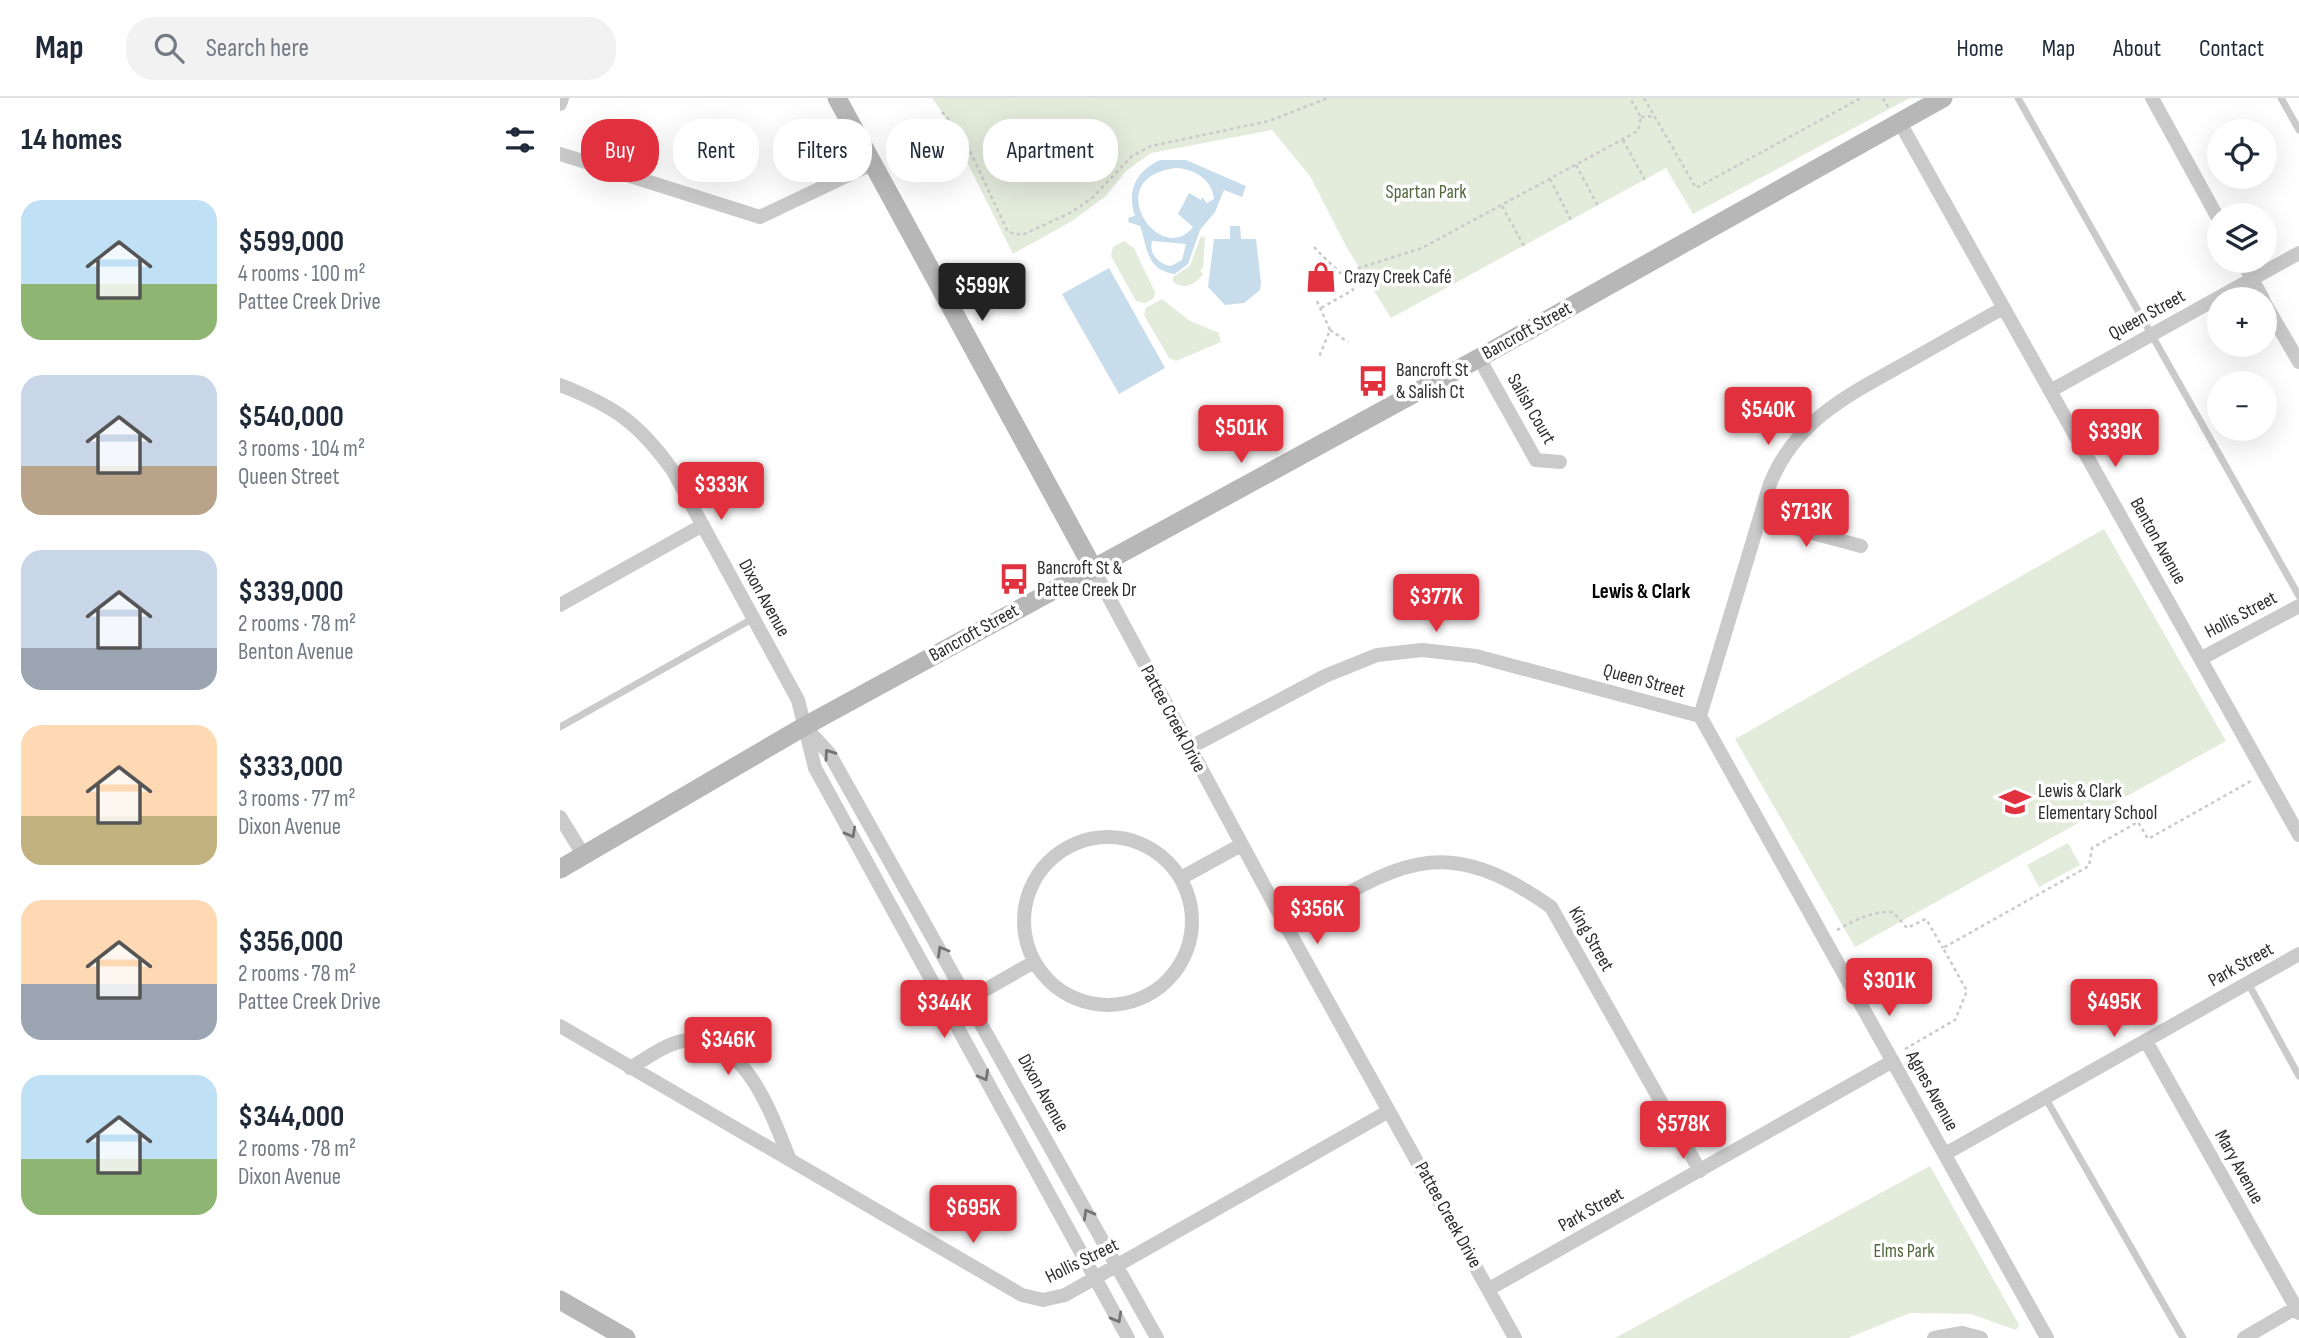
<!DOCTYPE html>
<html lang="en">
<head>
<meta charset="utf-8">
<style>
	body { margin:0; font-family:"Sofia Sans Condensed",sans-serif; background:#f2f2f3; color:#1f2937; height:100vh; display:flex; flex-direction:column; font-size:26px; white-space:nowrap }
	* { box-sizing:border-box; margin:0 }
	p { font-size:23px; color:#747a83 }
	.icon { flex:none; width:38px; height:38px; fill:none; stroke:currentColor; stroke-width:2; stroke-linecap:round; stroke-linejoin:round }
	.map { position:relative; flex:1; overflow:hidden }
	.sheet { display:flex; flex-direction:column; background:#fff; width:560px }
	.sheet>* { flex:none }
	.hud { position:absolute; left:21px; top:21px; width:665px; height:63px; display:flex; gap:14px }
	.buttons { position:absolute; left:1647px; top:21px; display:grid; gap:14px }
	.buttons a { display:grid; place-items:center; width:70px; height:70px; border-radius:50%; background:#fff; box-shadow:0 7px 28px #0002; font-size:35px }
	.price { position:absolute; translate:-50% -60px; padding:0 16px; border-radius:7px; background:#e2313e; color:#fff; font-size:23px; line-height:46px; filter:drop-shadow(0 2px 4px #0008) }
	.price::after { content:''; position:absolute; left:50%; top:42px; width:21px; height:16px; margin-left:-10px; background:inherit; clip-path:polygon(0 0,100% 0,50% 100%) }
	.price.active { background:#222; color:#fff }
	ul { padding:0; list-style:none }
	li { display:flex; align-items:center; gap:21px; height:175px; padding:0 21px }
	li span { display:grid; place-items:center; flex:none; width:196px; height:140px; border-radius:21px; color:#555 }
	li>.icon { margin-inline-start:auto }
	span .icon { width:84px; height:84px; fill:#fffc; stroke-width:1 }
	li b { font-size:30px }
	h2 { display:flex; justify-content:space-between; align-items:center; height:84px; padding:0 21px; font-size:30px }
	.chip { padding:0 24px; border-radius:28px; background:#fff; box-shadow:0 7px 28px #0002; font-size:24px; line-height:63px }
	.chip.active { background:#e2313e; color:#fff }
	header { display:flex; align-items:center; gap:42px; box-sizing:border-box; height:98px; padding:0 35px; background:#fff; border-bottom:2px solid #e0e1e3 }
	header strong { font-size:33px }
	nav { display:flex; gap:38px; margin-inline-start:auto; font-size:24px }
	.search { width:490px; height:63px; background:#f2f2f3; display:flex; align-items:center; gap:18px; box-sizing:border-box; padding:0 24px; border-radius:28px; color:#747a83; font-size:26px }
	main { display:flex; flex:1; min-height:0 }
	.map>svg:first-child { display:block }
	.green { fill:#e3ebdb }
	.water { fill:#c7ddeb; fill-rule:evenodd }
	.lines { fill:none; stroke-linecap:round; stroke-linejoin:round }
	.path { stroke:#cacaca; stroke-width:2.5; stroke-dasharray:3.5 3.5; stroke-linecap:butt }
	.lane { stroke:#cacaca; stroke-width:7 }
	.street { stroke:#cacaca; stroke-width:14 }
	.secondary { stroke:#b7b7b7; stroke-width:19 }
	.oneway { stroke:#747474 }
	.labels { text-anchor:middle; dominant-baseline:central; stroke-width:7; stroke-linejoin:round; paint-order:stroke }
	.park-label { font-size:19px; fill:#50683c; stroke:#fff }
	.poi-label { font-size:19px; fill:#2d2d2d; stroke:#fff; text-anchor:start }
	.street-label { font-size:19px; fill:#2d2d2d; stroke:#fff }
	.neighbourhood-label { font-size:21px; font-weight:bold; fill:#000; stroke:#fff }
</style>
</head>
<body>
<header>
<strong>Map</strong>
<div class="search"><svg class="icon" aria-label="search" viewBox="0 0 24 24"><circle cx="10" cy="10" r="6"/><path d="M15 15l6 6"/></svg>Search here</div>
<nav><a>Home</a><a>Map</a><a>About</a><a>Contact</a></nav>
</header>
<main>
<section class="sheet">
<h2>14 homes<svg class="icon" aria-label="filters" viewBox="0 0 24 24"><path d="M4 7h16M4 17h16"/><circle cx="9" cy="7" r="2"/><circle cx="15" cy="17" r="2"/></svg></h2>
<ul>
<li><span style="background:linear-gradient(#bfe0f5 60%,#8fb573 0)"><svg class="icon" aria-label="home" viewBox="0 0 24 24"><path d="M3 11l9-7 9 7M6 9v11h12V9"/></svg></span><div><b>$599,000</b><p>4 rooms · 100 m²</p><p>Pattee Creek Drive</p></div></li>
<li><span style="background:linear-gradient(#c9d6e8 65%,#b9a48a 0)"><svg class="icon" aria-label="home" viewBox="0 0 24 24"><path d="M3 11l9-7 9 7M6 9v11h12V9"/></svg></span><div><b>$540,000</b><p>3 rooms · 104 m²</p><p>Queen Street</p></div></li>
<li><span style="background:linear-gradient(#c9d6e8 70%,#9aa5b1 0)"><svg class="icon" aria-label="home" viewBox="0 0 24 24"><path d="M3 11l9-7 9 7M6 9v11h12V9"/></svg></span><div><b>$339,000</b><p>2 rooms · 78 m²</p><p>Benton Avenue</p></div></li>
<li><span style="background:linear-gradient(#ffd9b3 65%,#c2b280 0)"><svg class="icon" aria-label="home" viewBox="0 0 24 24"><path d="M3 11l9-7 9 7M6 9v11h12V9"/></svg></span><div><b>$333,000</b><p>3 rooms · 77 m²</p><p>Dixon Avenue</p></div></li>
<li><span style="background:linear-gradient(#ffd9b3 60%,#9aa5b1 0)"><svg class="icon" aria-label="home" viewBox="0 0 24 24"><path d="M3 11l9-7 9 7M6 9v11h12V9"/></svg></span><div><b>$356,000</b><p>2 rooms · 78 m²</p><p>Pattee Creek Drive</p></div></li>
<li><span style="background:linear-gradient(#bfe0f5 60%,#8fb573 0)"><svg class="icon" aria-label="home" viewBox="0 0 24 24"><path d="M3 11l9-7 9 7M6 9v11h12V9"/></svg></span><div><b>$344,000</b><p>2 rooms · 78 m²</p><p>Dixon Avenue</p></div></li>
</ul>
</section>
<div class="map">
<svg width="1739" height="1240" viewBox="0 0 1739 1240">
	<rect width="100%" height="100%" fill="#fff"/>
	<path class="green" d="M372,0H1350L1133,116L1106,70L831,220L787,150L750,78L712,32L591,55L566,73L546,98L512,123L453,156L382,14Z
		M641,138L645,140L643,170L640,172L643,176C635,187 625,192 613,184V179L630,168Z
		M564,143L574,150L595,194L594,200L585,205L576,203L551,158L553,149Z
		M602,201L630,223L659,235L661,244L616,263L609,260L584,217L586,210Z
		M1544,431L1666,643L1295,849L1175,641Z
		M1508,745L1520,767L1479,789L1467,767Z
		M1370,1068L1459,1227L1456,1232L1411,1216L1350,1215L1288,1240H1055Z"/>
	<path class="water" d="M600,62H626L686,88L682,99L664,92L655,114L640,132L628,166L615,176C586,172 588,151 580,128L568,124L569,119L575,118C566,93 577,72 600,62ZM616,70C634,71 652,81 654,101L647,105L642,99L641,102L629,95L618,116L633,129C600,171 538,79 616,70ZM592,143L626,146L622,162L611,168C598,166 589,156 592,143Z
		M670,128H680L681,141H696L701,185L700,192L684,205L665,207L648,189L654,141H670Z
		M549,170L605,270L559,296L502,196Z"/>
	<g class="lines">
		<path class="path" d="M1084,0L1136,90L1301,0
			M1323,0L1328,9
			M382,14L401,34L448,134L462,137L510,115L532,100L572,58L591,48L709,23L768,0
			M1081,19L1094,18
			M1063,42L1085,82
			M1016,67L1038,108
			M990,81L1011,122
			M942,108L964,148
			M754,149C767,164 784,175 793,192L761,210
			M786,178L796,171L862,150L1078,33L1081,19L1070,0
			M757,203L770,232L759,259
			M770,232L788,244
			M808,281L813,291
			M1277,832C1295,822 1312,813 1333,814L1347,830L1366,821L1383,850
			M1345,951L1395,922L1407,893L1383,850L1529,768L1532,750L1578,724L1588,741L1691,683"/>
		<path class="lane" d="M1458,0L1739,498
			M1721,0L1739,32
			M0,629L192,521
			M1688,885L1739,978
			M1486,1001L1623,1240"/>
		<path class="street" d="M1592,0L1659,122
			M0,6L2,0
			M1339,23L1739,737
			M0,56L200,119L312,66
			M1682,163L1703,201
			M1704,204L1739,264
			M919,260L976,362L1000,364
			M0,287C54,308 79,325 113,373L238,602L255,670L568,1240
			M1490,293L1739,155
			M1200,421L1301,448
			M533,470L720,817L955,1240
			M0,507L143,427
			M1642,560L1739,508
			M1140,618L1487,1240
			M1140,618L1210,386C1235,323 1288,297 1344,266C1377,247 1410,229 1443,210
			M246,630L269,655L597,1240
			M629,650L765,578L817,557L862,552L916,558L1140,618
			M0,719L24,758
			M464 823a84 84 0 1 1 168 0a84 84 0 1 1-168 0Z
			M621,780L681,747
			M726,830C835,770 877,728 991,809L1140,1073
			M388,913L474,864
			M0,928L462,1197L483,1202L505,1197L829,1013
			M1586,943L1739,1215
			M70,970C86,961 105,946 123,943C185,934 212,1018 230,1062
			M1385,1056L1739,856
			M929,1191L1333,963
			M1374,1240L1402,1235L1421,1240
			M1684,1240L1739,1208"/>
		<path class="secondary" d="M277,0L533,470
			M0,771L245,628L919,260L1383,0
			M0,1202L66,1240"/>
	</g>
	<defs><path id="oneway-chevron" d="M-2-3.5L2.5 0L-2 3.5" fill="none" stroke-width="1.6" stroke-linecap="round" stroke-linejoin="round" transform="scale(1.75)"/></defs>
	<g class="oneway">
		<use href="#oneway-chevron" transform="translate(269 656) rotate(-125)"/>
		<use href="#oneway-chevron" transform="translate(291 735) rotate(61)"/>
		<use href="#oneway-chevron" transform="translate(382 853) rotate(-120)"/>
		<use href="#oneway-chevron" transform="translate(424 978) rotate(61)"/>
		<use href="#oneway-chevron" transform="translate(528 1116) rotate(-119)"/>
		<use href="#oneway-chevron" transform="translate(557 1220) rotate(61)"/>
	</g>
	<defs>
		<symbol id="shop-bare" viewBox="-9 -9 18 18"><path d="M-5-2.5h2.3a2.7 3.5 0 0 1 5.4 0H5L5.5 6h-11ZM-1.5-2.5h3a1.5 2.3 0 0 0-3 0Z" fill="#e2313e" stroke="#fff" stroke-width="2.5" paint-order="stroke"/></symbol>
		<symbol id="bus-bare" viewBox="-9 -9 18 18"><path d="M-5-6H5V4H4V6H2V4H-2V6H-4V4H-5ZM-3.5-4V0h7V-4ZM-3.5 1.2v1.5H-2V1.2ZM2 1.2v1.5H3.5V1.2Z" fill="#e2313e" stroke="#fff" stroke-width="2.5" paint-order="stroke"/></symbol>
		<symbol id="school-bare" viewBox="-9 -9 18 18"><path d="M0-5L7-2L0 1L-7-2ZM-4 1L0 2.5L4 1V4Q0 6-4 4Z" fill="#e2313e" stroke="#fff" stroke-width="2.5" paint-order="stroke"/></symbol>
	</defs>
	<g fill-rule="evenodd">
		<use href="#shop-bare" x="739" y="157" width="44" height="44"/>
		<use href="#bus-bare" x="791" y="261" width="44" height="44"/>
		<use href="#bus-bare" x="432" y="459" width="44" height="44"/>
		<use href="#school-bare" x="1433" y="682" width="44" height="44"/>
	</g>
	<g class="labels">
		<g class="park-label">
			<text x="866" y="94">Spartan Park</text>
			<text x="1344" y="1153">Elms Park</text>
		</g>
		<g class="poi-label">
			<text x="784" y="179">Crazy Creek Café</text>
			<text x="836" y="272">Bancroft St<tspan x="836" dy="22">&amp; Salish Ct</tspan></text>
			<text x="477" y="470">Bancroft St &amp;<tspan x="477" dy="22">Pattee Creek Dr</tspan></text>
			<text x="1478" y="693">Lewis &amp; Clark<tspan x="1478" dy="22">Elementary School</tspan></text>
		</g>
		<g class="street-label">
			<text transform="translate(1587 217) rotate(-29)">Queen Street</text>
			<text transform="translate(967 233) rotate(-29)">Bancroft Street</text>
			<text transform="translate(971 311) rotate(60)">Salish Court</text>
			<text transform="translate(1598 443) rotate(61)">Benton Avenue</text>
			<text transform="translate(204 500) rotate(61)">Dixon Avenue</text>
			<text transform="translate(1681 517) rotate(-28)">Hollis Street</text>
			<text transform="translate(414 535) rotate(-29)">Bancroft Street</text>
			<text transform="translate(1084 583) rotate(15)">Queen Street</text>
			<text transform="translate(613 621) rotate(62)">Pattee Creek Drive</text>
			<text transform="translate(1031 841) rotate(60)">King Street</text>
			<text transform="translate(1681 867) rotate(-29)">Park Street</text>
			<text transform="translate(1372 993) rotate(61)">Agnes Avenue</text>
			<text transform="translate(483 995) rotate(61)">Dixon Avenue</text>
			<text transform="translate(1679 1069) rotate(61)">Mary Avenue</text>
			<text transform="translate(1031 1112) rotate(-29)">Park Street</text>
			<text transform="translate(888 1117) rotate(61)">Pattee Creek Drive</text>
			<text transform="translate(522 1163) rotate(-26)">Hollis Street</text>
		</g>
		<g class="neighbourhood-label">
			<text x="1081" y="493">Lewis &amp; Clark</text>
		</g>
	</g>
</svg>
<div class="buttons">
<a><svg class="icon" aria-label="locate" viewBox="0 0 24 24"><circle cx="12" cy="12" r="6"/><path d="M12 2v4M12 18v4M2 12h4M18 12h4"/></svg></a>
<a><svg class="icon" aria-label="layers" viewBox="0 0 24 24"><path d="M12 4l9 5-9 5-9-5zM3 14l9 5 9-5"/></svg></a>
<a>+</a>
<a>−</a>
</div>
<b class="price active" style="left:422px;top:225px">$599K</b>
<b class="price" style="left:1208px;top:349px">$540K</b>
<b class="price" style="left:681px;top:367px">$501K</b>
<b class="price" style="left:1555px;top:371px">$339K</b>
<b class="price" style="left:161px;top:424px">$333K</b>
<b class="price" style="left:1246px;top:451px">$713K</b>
<b class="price" style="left:876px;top:536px">$377K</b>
<b class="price" style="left:757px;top:848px">$356K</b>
<b class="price" style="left:1329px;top:920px">$301K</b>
<b class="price" style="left:1554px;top:941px">$495K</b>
<b class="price" style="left:384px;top:942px">$344K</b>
<b class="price" style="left:168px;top:979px">$346K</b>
<b class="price" style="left:1123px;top:1063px">$578K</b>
<b class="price" style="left:413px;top:1147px">$695K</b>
<div class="hud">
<a class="chip active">Buy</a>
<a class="chip">Rent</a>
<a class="chip">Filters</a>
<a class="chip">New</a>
<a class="chip">Apartment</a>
</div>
</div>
</main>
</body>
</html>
